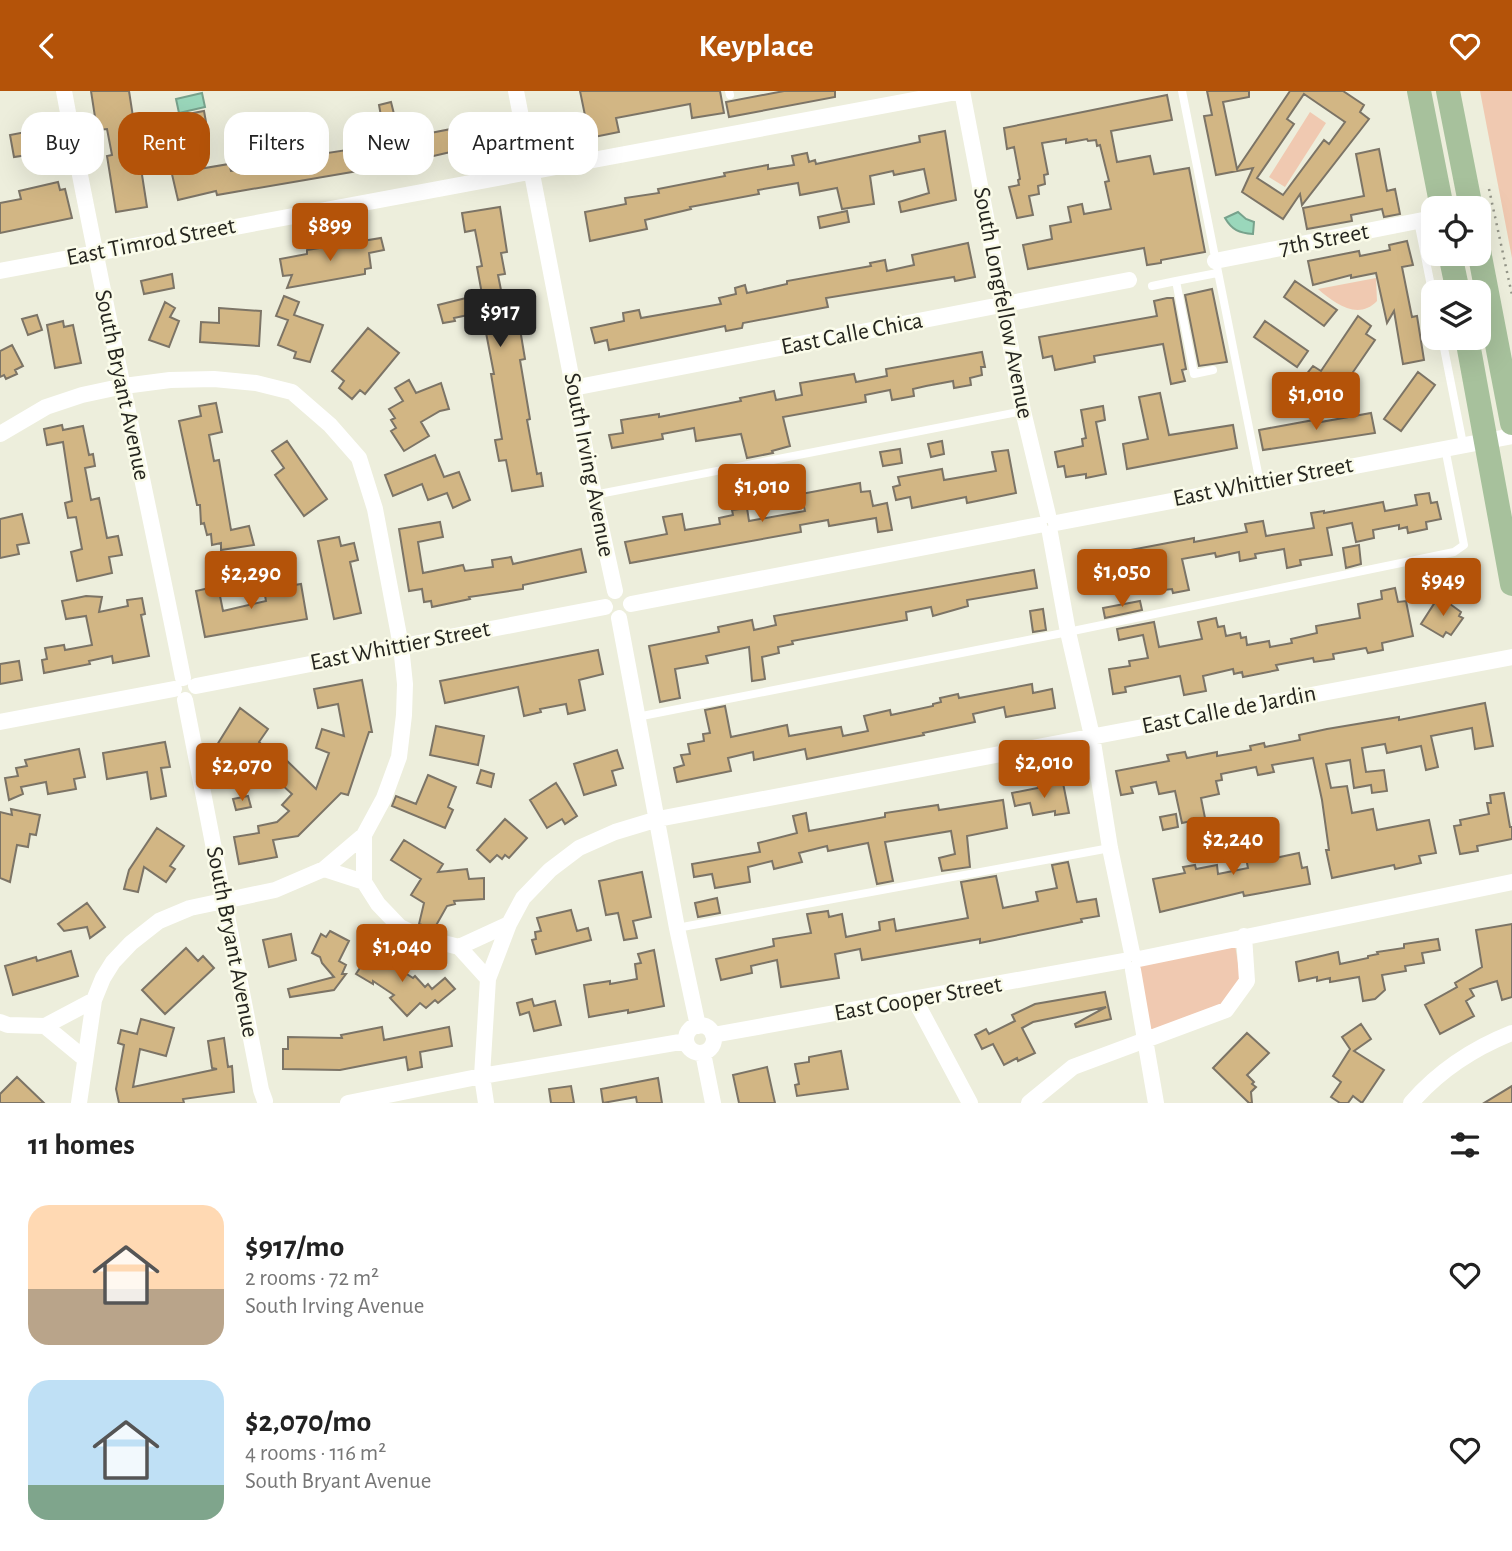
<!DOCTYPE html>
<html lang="en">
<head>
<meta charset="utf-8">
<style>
	body { margin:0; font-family:"Alegreya Sans",sans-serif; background:#f2f2f2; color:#222; height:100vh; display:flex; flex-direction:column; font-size:26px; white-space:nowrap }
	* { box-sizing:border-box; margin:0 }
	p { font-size:23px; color:#767676 }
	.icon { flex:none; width:38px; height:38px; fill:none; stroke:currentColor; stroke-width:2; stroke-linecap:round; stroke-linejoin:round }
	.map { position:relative; height:1012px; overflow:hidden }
	.panel { display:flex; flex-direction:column; background:#fff; flex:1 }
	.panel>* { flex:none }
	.guide { position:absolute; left:21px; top:21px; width:700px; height:63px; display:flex; gap:14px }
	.tools { position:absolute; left:1421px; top:105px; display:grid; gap:14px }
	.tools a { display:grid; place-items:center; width:70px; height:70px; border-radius:14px; background:#fff; box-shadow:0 7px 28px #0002; font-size:35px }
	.price { position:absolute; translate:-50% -60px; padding:0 16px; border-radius:7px; background:#b45309; color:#fff; font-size:23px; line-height:46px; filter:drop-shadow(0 2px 4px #0008) }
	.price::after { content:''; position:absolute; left:50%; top:42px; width:21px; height:16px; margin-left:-10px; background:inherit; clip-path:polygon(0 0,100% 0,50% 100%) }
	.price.current { background:#222; color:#fff }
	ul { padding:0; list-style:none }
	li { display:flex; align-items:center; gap:21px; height:175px; padding:0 28px }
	li span { display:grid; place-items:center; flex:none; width:196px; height:140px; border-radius:21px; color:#555 }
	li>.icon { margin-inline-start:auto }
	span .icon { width:84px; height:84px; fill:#fffc; stroke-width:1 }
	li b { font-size:30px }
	h2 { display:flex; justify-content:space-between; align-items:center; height:84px; padding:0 28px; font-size:30px }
	.chip { padding:0 24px; border-radius:21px; background:#fff; box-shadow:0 7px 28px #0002; font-size:24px; line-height:63px }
	.chip.current { background:#b45309; color:#fff }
	header { display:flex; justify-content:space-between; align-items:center; height:91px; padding:0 28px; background:#b45309; color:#fff; font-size:32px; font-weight:700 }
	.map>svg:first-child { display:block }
	.green { fill:#f0c9b1 }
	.water { fill:#9ad7bb; stroke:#77a28c; stroke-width:2 }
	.building { fill:#d2b684; stroke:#7c7466; stroke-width:2; fill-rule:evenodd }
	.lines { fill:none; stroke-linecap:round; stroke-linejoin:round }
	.path { stroke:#949588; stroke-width:2.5; stroke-dasharray:2 5; stroke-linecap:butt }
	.lane { stroke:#fff; stroke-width:8 }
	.street { stroke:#fff; stroke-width:16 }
	.primary { stroke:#a7c19c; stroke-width:24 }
	.labels { text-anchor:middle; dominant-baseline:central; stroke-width:5; stroke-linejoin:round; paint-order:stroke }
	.street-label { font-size:24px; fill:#25251f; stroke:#fafbe9 }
</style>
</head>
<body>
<header><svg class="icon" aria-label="back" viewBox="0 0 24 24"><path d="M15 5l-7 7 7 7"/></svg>Keyplace<svg class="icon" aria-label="heart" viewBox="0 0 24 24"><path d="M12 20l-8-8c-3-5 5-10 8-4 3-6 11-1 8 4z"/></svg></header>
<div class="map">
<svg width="1512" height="1012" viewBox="0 0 1512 1012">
	<rect width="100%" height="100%" fill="#edeedc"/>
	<path class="green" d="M1480,0H1512V167Z
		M1310,21L1326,32L1285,96L1269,86Z
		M1376,187L1377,210C1358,230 1334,212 1318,198Z
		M1235,854L1241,890L1222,916L1148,944L1135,875Z"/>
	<path class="water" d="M202,2L205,16L179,22L176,8Z
		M1238,121L1246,128L1254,131L1253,143C1239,142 1232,139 1225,127Z"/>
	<path class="building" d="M91,0H129L147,116L116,121L107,65L112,64L107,38L97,39Z
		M580,0H720L724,22L692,27L690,13L616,27L619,41L574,50L571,38L587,34Z
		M784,0H835V6L729,26L726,11Z
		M1207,0H1249V6L1223,11L1237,78L1290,0H1343L1364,14L1360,21L1369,28L1302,114L1300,103L1283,128L1242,101L1253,77L1216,84L1204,25L1212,24ZM1304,3L1345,31L1329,53L1324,49L1283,104L1257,87L1294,33L1287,28Z
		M1167,4L1172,29L1111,40L1117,71L1150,65L1154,83L1189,77L1205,161L1161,169V172L1147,174L1144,157L1028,178L1023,154L1052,148L1050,135L1071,131L1068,116L1082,113L1084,123L1111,118L1105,91L1109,90L1100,54L1097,55L1096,49L1088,50L1087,48L1066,52V48L1042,52L1048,83L1044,84L1045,93L1038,95L1039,103L1029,105L1033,124L1017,127L1009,96L1019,94L1018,89L1020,88L1014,56L1007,58L1004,37Z
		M391,11L394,23L381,25L379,14Z
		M204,20L206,31L179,36L177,25Z
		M43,30L48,61L14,66L10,44L26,41L25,33Z
		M451,38L455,60L399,73L217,104L216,100L178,109L171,79L192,74L193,79L229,73L231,80L240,79V82L265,78V76L314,66V64L406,50L405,47Z
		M945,40L956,109L901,121L899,111L929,102L924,78L894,84L893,80L870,85L874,113L842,118L837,97L800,104L798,92L758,99L759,103L690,116L691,118L645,129L647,138L590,150L585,121L626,113L625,107L659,102L658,98L725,85L724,82L768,74V78L794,74L792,65L807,62L809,71L815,69L816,73L920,51L919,45Z
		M1379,58L1387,100L1395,98L1400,123L1384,126L1382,118L1351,124L1352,130L1307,138L1303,117L1364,105L1356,63Z
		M58,91L60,99L65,98L72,127L0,142V112L21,108L19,100Z
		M500,116L507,161L501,162L505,183L498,184L508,234L519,232L525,268L520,269L530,328L527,329L537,383L541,382L543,395L512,400L506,369L499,370L495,349L502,348L491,283H494L482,221L454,227L455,230L443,232L438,214L482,203L477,176L482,175L475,139L465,141L462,122Z
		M847,120L849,131L820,137L818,126Z
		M381,147L384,159L369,162L371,177L365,178V183L287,197L292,184L283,185L280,168L307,163V159Z
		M1407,150L1413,174L1402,176L1412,226L1417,225L1424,269L1403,273L1394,220L1387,232L1376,182L1351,187V184L1313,194L1308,170L1359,160L1360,165L1390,159L1389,154Z
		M968,152L975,186L955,190L954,186L826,207L828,216L743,232L742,237L726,240L725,235L609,259L607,249L595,252L591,237L624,230L623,222L639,219L641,227L721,213L719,207L736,203L735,197L745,194L747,202L787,193V190L871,175L870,172L885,169L887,180L914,174L912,164Z
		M172,183L174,197L144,203L141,190Z
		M1295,190L1337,219L1324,235L1284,206Z
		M1212,198L1227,271L1199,275L1185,204Z
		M284,205L299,211L294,224L323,234L310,271L294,267L296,261L278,254L288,229L276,225Z
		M1167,207H1173L1186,278L1182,279L1185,290L1171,293L1163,253L1094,265L1095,271L1055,279L1052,265L1043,267L1039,246L1157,225L1154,210Z
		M165,211L175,217L170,226L179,230L169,256L149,249Z
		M219,217L261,220L259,255L200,251L201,231L219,232Z
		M37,224L42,239L28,244L22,228Z
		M1358,225L1371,235L1366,243L1375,249L1340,300L1329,293L1325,299L1305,285L1313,275L1321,280Z
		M63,230L64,236L73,234L81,272L55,277L47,234Z
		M1265,230L1308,260L1297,276L1254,246Z
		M368,237L399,262L365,303L360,299L352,308L339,297L344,290L332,280Z
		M12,254L23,275L15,279L17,283L6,288L4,284L0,286V260Z
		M982,261L985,276H981L982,284L970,287L971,294L954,297L953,290L926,295L913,298L914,305L892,309L890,299L865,304L866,311L783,326L790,355L772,360L773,362L747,367L741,343L696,350L694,337L662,343L663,348L612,357L609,344L623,342L621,329L659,323V326L741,310L740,307L774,300L776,309L802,304L800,292L854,283L856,291L887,285L886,278Z
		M1418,281L1435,294L1401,340L1384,328Z
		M409,289L416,302L441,292L449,318L440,320L421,331L429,345L404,360L391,340L396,337L391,329L395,327L389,318L403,310L395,297Z
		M1160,302L1169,344L1233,334L1237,357L1127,378L1123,353L1148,348L1139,306Z
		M216,312L222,341L209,344L214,370L219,369L231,439L249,435L254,454L221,459V452L212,454L211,443L207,444L204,432L201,433L200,414H197L179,330L201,325L199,315Z
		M1103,315L1105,329L1096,331L1106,383L1086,387V383L1066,386L1064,375L1058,376L1055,361L1083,355L1082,348L1086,347L1081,319Z
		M1371,322L1375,342L1263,359L1259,339L1314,329L1315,332Z
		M62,334L63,339L83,335L89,364L93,363L95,375L85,377L91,409L99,407L107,447L118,445L122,464L109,466L112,482L77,490L71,461L82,458L76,426L68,427L65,412L72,410L63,351L47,354L44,338Z
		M287,350L327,408L304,425L275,384L284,377L272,360Z
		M942,350L944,363L931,366L928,353Z
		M900,358L902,372L883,375L880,361Z
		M1008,359L1016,402L967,412L966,406L912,417L910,406L896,409L893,396L900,394L898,386L942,378L944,389L996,380L992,361Z
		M435,364L444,386L459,381L470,409L453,417L447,402L428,409L422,393L393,405L385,384Z
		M860,392L861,401L870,400L873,415L887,412L892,439L878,441L876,427L829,435L828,429L800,434L801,441L630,472L625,451L667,443L663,426L682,423L685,439L720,433L719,427L733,424L732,419L747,417L749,430L805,420L801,403Z
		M1429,402L1431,412L1437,411L1441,428L1426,431L1427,438L1408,442L1407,436L1399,438V434L1373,439L1374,447L1356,451L1352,432L1327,437L1332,464L1300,469L1301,474L1287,477L1284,458L1255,463L1256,467L1240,470L1239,461L1216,466L1215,462L1182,468L1189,499L1173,502L1172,498L1164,499L1158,469L1136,473L1137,482L1087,491L1083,468L1194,447V451L1247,441L1245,433L1263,430L1266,445L1314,437L1311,422L1324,420V422L1383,411L1385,420L1417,414L1415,404Z
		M22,423L29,452L17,454L19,463L0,467V428Z
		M440,431L443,446L418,451L423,482L463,474L465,480L493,476L492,469L511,466L513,473L581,458L586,481L523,494V498L469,506L470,508L432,516L431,510L424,511L422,498L409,500L399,438Z
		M339,446L341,455L354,452L358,469L350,471L361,522L334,528L318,450Z
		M1359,454L1361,473L1346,477L1343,457Z
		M1034,479L1037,497L967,509L968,515L933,525L931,516L906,521L907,529L792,550L793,553L778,556L779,562L762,566L765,588L752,590L749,556L706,565L708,572L675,578L680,607L660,611L649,555L719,541L718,536L752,529L754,539L776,534L774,525Z
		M301,493L307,528L205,546L196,500L218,495L223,520L266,510L264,499Z
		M1395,497L1398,511L1406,510L1413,545L1382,552L1383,559L1368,562L1366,557L1333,563L1334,568L1314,571L1313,567L1276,574L1278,579L1243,586L1242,581L1234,583L1233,578L1203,585L1206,600L1184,604L1180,585L1125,596L1126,601L1113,603L1109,578L1130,575L1129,570L1148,567L1143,544L1119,549L1117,538L1154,531L1159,556L1202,548L1198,531L1216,527L1218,536L1224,535L1226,545L1240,542L1241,547L1246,546L1247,554L1269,550L1270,556L1292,552L1291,548L1317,542L1316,535L1360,527L1358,513L1382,508L1381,500Z
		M86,505L102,506L99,521L128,515L127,509L142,507L145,523L141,524L149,565L113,572L112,565L89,570L90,573L44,582L42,569L47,568L45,557L64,554L65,559L92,554L86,525L66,528L62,510Z
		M1439,505L1461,521L1459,525L1463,527L1451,544L1446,541L1443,546L1421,533Z
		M1140,510L1142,519L1105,527L1103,517Z
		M1043,518L1046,539L1033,541L1030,520Z
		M598,559L603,583L579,589L585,619L568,623L566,613L540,618L541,621L524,625L518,596L445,612L440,590Z
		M19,570L22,589L0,593V573Z
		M362,589L372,641H369L348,704L341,702L298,745L273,749L277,766L239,773L234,746L259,742L258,735L277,731L289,720L282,714L292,703L256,670L241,692L218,675L224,663L217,654L240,617L268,638L259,651L276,667L280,663L316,698L329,662L316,657L322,638L344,645L338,613L318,617L314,598Z
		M1032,593L1033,602L1052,598L1055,617L1006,626L1004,616L973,623L975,631L923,642L924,644L807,668L805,658L754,669L753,661L728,667L731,680L677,691L674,677L684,674L681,664L690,663L688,653L704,650L703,643L710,642L705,619L725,615L731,646L787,634L789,645L841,636L843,645L868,640L864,625L890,619L891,624L933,615V613L941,611L940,607L958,603L959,607Z
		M1485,612L1493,655L1475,658L1472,637L1431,645L1438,676L1426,679L1421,655L1387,662L1385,653L1362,657L1366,681L1384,679L1387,700L1372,702L1371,694L1354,697L1350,669L1326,673L1331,697L1347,695L1352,722L1373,718L1377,739L1429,729L1436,762L1419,765L1421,772L1395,778L1394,774L1332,787L1326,759H1329L1322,709L1313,667L1272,674L1274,681L1258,684L1256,676L1221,683L1222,689L1216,690L1219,703L1201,707L1205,727L1182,732L1175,700L1159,703L1156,691L1131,696L1133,702L1121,704L1116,680L1169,670L1167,664L1185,661L1187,667L1217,661V665L1251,659L1250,655L1264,652L1265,656L1300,649L1299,644L1327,638L1399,626V629Z
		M436,635L484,645L478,674L430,664Z
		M165,651L170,676L161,677L166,705L151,708L147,681L107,688L103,662Z
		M79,658L85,686L74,688L76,698L48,703L46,691L21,696L23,703L9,709L5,687L18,685L16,677L27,675L25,669Z
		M617,659L623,677L612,680L616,694L584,704L574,673Z
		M481,679L494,683L491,696L477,692Z
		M428,684L456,696L448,716L453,719L445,737L392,715L396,705L416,713Z
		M556,692L577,725L565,733L562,728L547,737L530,709Z
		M1063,692L1069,722L1055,724V720L1033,724L1030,712L1015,715L1012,702Z
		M1504,702L1510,736H1512V748L1477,755L1478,760L1460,763L1454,735L1461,734L1460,729L1489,723L1487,712H1491L1490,704Z
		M248,705L251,716L236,719L233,708Z
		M1003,709L1007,737L967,745L970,776L942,780L939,767L955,763L951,740L885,751L893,790L877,793L868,752L828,760L827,755L799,762L802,771L774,778L772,770L748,776L750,791L715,797L712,783L694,786L692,773L760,761L758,752L797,742L793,725L806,722L809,740L885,726V722L938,714L939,719Z
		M11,718L40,724L36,744L30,743L28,756L17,754L10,791L0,787V721L12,724Z
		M1176,723L1178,736L1163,739L1160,726Z
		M505,728L527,747L509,767L505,764L502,768L497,764L490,771L477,759Z
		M157,737L184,755L170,775L175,778L166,791L144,776L138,801L124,798L129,779Z
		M1270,742L1275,767L1299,762L1302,777L1307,776L1310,793L1244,805L1243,801L1160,821L1153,788L1185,782L1183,776L1195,774L1196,778L1217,774L1218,783L1248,777L1244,757L1247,756L1245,746Z
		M404,749L443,773L438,781L467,778L469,788L484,787V808L454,810L455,813L447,815L434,838L419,833L424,812L411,804L421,788L391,769Z
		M1068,771L1077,811L1096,808L1099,825L1081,828L1082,831L980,852V848L862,869L860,858L835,863L839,887L781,896L777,869L751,875L752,882L721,889L716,868L774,855L773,848L811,842L807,823L828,820L829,826L842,823L846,846L880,839L879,831L894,828L896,840L968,827L961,791L996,785L1003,817L1038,810L1036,801L1057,797L1052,774Z
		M642,781L651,826L633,830L637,847L624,849L618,822L606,824L599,790Z
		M717,807L720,822L698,826L695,812Z
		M87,812L105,836L90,847L87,836L64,840L58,833Z
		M571,819L577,840L588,837L591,849L536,863L532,849L536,848L535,841L541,840L537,827Z
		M1512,833V906L1502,909L1497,890L1470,898L1474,905L1466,910L1474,925L1440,943L1425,914L1457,896L1455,892L1482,876L1476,839Z
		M330,840L349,850L339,870L346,874L342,883H346L334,899L290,906L288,898L334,886L322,872L320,866L312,862L321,843L326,846Z
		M291,843L296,869L269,876L263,849Z
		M1438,848L1440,859L1422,862L1424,872L1405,875L1406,880L1382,884L1385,899L1375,908L1363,910L1359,886L1330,891V887L1317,890V886L1299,890L1296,871L1338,861L1340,873L1368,867V865L1378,863L1377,861L1404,857V853Z
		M186,857L198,870L203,865L214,877L165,923L142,899Z
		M654,859L664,915L628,922V919L589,926L584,894L610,890V893L637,888L635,873L641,872L638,863Z
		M71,860L78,885L13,904L5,875L36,866L37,870Z
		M371,860L413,887L415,885L425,896L428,893L432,898L445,887L455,898L438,912L435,909L426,917L420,912L407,925L390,907L394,904L373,890V893L356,883Z
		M1105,901L1111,928L1076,936L1075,933L1106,916L1033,931L1022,937L1035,962L1018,970L1017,967L1004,974L993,953L982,958L975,944L986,938L989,943L1015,930L1012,924L1035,913Z
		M532,908L534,915L555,910L561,934L534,940L529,921L520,924L517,912Z
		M141,928L174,937L166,965L140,958L133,996L217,978L212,977L208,950L224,947L228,976L232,975L234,1001L183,1008L184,1012H119L116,998L124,954L118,952L121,939L137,943Z
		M1361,933L1371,948L1354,960L1384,979L1362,1012L1353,1005L1348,1012H1340L1331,1006L1341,991L1333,985L1350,958L1342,946Z
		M382,936L384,949L449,936L452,955L420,961L422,976L408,979L406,966L340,979L283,978V958H288V946L342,947L341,944Z
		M1247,942L1269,962L1247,984L1254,991L1252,993L1256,996L1251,1001L1252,1012H1249L1213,977Z
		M841,960L848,998L797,1005L795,994L799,993L795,973L809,971V966Z
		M767,976L775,1012H739L733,984Z
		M17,986L44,1012H0V1003Z
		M658,987L662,1012H637L636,1006L603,1012L601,998Z
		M571,995L574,1012H551L549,998Z
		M1512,995V1012H1484Z"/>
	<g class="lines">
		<path class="path" d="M1489,98L1512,204"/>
		<path class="lane" d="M729,0L730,4
			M1182,0L1260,392
			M1418,130L1433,205
			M1152,195L1176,190
			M1442,247L1463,353
			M1213,279L1194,283L1176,190L1217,182
			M594,404L1023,320
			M637,626L1068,541L1454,461L1464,454L1445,357
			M677,837L1110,757"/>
		<path class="street" d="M64,0C100,196 144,391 183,587
			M516,0L594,404L615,500
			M962,0L1023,320L1048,424
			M1215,170L1433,127
			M0,180L962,0
			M573,297L1129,189
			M0,343L46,316L82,304L124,295L170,289L214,288L256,292L292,301L330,334L359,367L375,418L401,555L405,593L404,624L399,666L384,707L364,744L324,778L275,799L190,817L159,830L131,852L113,871L103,887L94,909L79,1012
			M1056,432L1512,345
			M1050,442L1068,541L1092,645L1110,757L1132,862
			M631,513L1039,434
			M619,527L677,837L698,935
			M196,595L605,516
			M185,609L261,999L265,1010
			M0,631L174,598
			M364,744V791
			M324,778L364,791L378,813L400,836L420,846L459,856L509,833
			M459,856L488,888
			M1139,868L1512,791
			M1133,879L1156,1012
			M915,909L970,1012
			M0,931L8,934L45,935L85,968
			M686 948a14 14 0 1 1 28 0a14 14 0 1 1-28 0Z
			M45,935L94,909
			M713,944L1123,870
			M703,962L713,1012
			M348,1012L482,985L686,950
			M486,1012L482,985L488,888L509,833L523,807L550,779L579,757L615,741L658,728L1512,566
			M1029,1012L1073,976L1226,919L1247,890L1244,845
			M1411,1012C1438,981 1474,957 1512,942"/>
		<path class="primary" d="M1419,0L1442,117
			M1448,0L1471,117
			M1479,160L1512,332
			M1450,163L1458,201
			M1467,247L1512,493"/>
	</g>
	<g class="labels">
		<g class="street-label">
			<text transform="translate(1324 149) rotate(-11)">7th Street</text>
			<text transform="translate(151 151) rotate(-11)">East Timrod Street</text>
			<text transform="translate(1003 212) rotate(79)">South Longfellow Avenue</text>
			<text transform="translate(852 243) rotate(-11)">East Calle Chica</text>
			<text transform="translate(122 294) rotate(78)">South Bryant Avenue</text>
			<text transform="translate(589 374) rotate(79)">South Irving Avenue</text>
			<text transform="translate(1263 391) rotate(-11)">East Whittier Street</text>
			<text transform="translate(400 555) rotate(-11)">East Whittier Street</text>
			<text transform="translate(1229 619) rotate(-11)">East Calle de Jardin</text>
			<text transform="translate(232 851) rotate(79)">South Bryant Avenue</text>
			<text transform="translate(918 908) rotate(-10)">East Cooper Street</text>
		</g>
	</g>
</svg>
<div class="tools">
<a><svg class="icon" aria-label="locate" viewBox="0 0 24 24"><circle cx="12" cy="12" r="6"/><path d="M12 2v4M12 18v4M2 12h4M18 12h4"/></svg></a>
<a><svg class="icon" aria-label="layers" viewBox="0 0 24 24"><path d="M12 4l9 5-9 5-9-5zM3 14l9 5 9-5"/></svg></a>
</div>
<b class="price" style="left:330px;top:172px">$899</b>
<b class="price current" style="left:500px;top:258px">$917</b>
<b class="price" style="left:1316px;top:341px">$1,010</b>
<b class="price" style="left:762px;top:433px">$1,010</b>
<b class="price" style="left:1122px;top:518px">$1,050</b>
<b class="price" style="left:251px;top:520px">$2,290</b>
<b class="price" style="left:1443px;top:527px">$949</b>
<b class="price" style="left:1044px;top:709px">$2,010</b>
<b class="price" style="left:242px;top:712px">$2,070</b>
<b class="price" style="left:1233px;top:786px">$2,240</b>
<b class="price" style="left:402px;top:893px">$1,040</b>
<div class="guide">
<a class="chip">Buy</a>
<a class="chip current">Rent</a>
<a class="chip">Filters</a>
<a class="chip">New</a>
<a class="chip">Apartment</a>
</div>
</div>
<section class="panel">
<h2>11 homes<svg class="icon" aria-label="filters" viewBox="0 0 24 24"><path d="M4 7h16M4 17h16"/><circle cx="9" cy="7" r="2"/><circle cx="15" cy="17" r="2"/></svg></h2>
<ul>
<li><span style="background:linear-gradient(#ffd9b3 60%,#b9a48a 0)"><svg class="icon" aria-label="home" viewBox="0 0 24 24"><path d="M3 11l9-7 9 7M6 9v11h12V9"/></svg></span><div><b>$917/mo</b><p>2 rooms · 72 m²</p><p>South Irving Avenue</p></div><svg class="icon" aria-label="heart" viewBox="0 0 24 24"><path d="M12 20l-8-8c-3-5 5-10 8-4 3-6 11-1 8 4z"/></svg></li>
<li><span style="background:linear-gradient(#bfe0f5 75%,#7fa58c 0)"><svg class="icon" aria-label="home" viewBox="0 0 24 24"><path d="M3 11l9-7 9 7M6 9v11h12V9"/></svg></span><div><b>$2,070/mo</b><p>4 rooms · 116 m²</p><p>South Bryant Avenue</p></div><svg class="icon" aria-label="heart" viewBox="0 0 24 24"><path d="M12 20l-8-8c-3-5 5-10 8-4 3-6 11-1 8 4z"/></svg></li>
</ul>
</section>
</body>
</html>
